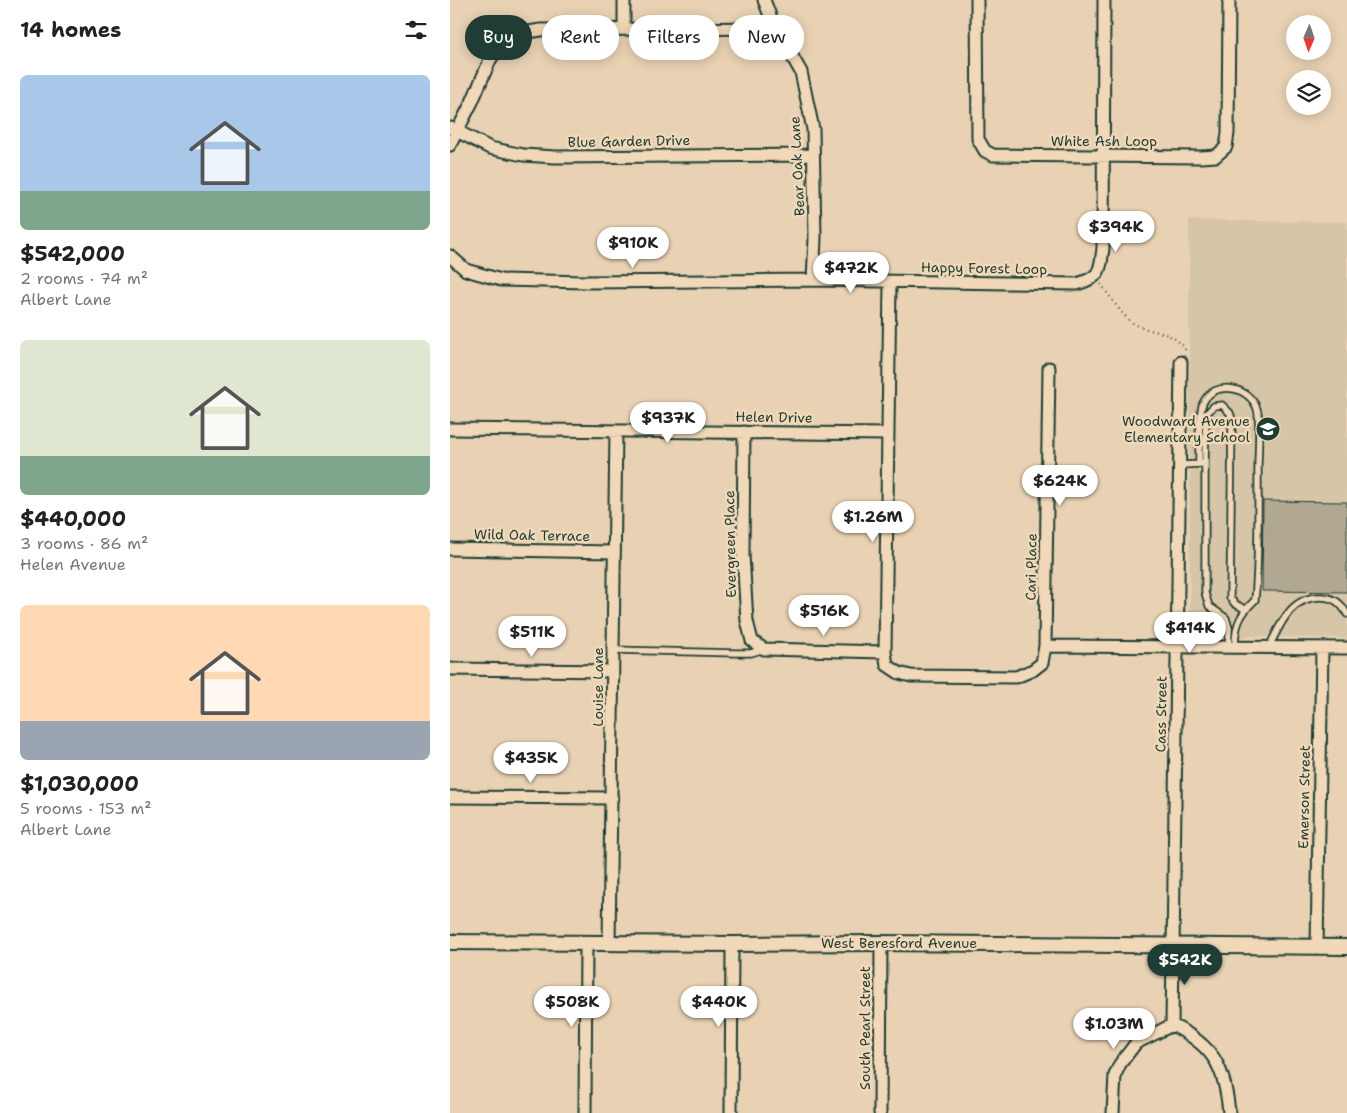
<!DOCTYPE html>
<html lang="en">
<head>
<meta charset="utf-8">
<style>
	body { margin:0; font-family:"Shantell Sans",sans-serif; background:#f6f6f6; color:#222; height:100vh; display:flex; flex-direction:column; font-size:19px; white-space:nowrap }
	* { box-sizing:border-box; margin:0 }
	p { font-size:16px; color:#767676 }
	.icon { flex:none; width:28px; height:28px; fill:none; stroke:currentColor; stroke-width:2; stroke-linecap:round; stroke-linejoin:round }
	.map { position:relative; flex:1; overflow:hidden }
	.panel { display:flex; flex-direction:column; background:#fff; width:450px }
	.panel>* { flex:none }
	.top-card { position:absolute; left:15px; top:15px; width:475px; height:45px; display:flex; gap:10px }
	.needle { width:32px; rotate:182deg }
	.buttons { position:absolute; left:836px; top:15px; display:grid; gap:10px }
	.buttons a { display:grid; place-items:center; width:45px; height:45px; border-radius:50%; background:#fff; box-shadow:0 2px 12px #0003; font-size:25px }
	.price { position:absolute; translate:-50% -42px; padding:0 11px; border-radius:18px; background:#fff; color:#222; font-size:16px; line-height:32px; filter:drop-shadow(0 1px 2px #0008) }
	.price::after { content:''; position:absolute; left:50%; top:30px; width:15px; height:11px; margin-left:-8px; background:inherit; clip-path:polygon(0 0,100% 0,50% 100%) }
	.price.current { background:#1f3d34; color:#fff }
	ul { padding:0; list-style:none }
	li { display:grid; align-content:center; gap:10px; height:265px; padding:0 20px }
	li span { display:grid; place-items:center; height:155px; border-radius:8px; color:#555 }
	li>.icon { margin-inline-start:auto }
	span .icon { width:90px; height:90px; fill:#fffc; stroke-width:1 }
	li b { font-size:21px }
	h2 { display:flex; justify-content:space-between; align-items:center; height:60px; padding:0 20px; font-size:21px }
	.pill { padding:0 18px; border-radius:22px; background:#fff; box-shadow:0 2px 12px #0003; font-size:18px; line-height:45px }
	.pill.current { background:#1f3d34; color:#fff }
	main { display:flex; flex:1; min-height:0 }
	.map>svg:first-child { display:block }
	.built { fill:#d7c5a8 }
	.building { fill:#b0a890; stroke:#1f3d34 }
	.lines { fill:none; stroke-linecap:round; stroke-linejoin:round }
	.service-casing { stroke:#1f3d34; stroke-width:9 }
	.minor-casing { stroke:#1f3d34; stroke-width:15 }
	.tertiary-casing { stroke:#1f3d34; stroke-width:18 }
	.path { stroke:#1f3d34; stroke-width:2; stroke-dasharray:1 4; stroke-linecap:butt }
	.service { stroke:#f0d8b8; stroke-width:5.5 }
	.minor { stroke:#f0d8b8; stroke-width:11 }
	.tertiary { stroke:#f0d8b8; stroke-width:14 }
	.labels { text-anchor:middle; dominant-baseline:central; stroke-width:5; stroke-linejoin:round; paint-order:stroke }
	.street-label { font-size:14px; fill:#1f3d34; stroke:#f0d8b8 }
	.poi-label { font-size:14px; fill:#1f3d34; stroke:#f0d8b8; text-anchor:end }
</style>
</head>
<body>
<main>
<section class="panel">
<h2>14 homes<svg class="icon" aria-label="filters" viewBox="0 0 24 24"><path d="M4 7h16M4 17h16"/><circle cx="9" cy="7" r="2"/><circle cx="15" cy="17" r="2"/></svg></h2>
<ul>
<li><span style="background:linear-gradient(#a9c7e8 75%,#7fa58c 0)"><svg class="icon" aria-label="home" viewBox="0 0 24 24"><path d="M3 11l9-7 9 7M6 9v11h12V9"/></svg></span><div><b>$542,000</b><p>2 rooms · 74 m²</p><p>Albert Lane</p></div></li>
<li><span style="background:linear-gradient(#dfe7d0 75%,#7fa58c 0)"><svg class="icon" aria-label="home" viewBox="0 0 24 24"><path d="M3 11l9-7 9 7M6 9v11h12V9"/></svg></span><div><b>$440,000</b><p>3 rooms · 86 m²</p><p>Helen Avenue</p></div></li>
<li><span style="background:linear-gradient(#ffd9b3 75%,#9aa5b1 0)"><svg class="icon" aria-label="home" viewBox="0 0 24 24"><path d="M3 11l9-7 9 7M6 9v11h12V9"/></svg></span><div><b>$1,030,000</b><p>5 rooms · 153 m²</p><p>Albert Lane</p></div></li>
</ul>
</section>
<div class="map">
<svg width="897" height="1113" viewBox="0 0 897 1113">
	<rect width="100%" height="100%" fill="#e8d2b3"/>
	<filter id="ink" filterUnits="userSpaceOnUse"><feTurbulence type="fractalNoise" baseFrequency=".02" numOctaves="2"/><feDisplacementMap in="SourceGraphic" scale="10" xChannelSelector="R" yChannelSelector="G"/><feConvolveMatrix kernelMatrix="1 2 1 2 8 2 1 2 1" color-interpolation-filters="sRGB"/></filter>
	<g filter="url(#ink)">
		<path class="built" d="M739,220L897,222V638L740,636Z"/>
		<path class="building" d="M813,501L897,502V592L812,591Z"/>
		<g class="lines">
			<defs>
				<path id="service" d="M749,464C749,450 748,415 753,403C764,378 804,387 808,413C810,431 808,452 808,470C808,513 809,558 805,600C789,615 785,626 785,648
					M731,465L752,464
					M819,647C831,623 841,596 872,597C885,598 891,603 897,614
					M778,648L779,628L776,618L759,606L755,593V464L756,414L764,406L772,405L780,413L782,419L780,598L785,604L795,609
					M163,650L286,653H301L314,649"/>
				<path id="minor" d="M314,0L322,21L351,72L363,129L365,238L363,280
					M527,0L528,139L535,151L543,155L751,157L766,156L776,147L778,133L779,0
					M174,29V0
					M1,128L40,148L73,155L105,157L363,155
					M0,145L22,102L40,60L53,41L72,33L91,30L326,28
					M0,256L16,270L51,280L136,282L363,280L627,284C651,277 650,271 653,248L654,0
					M440,282L435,652L437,665L449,673L461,676L566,677L583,670L592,663L595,646L897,648
					M0,429L437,434
					M294,432L293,554L297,621L302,641L314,649L435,652
					M0,549L164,552
					M595,646L599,368
					M0,669L162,671
					M0,797L162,798
					M159,943L166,431
					M867,947L872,648
					M722,1025L731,362
					M722,1025C764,1046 775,1067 779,1113
					M135,1113L136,943
					M281,1113L282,944
					M430,1113L431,943
					M663,1113L665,1075L670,1064L686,1043L722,1025"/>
				<path id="tertiary" d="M0,942L282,944L431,943L897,947"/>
			</defs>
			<use href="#service" class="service-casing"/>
			<use href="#minor" class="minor-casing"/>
			<use href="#tertiary" class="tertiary-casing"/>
			<path class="path" d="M651,284C660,296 671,315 683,323C703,335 718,328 735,348V353"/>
			<use href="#service" class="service"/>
			<use href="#minor" class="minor"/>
			<use href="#tertiary" class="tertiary"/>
		</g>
	</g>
	<defs>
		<symbol id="school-disc" viewBox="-11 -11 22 22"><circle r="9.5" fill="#1f3d34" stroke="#f0d8b8"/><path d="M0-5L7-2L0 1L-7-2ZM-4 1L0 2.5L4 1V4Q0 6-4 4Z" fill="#fff"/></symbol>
	</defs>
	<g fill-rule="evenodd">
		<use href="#school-disc" x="804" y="415" width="28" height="28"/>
	</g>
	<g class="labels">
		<g class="street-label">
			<text transform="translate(179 141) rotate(-1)">Blue Garden Drive</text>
			<text x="654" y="141">White Ash Loop</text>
			<text transform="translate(347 166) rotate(-93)">Bear Oak Lane</text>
			<text transform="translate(534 268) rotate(1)">Happy Forest Loop</text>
			<text transform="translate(324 417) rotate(1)">Helen Drive</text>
			<text transform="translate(82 535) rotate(1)">Wild Oak Terrace</text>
			<text transform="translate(280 544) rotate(-91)">Evergreen Place</text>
			<text transform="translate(581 567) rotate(-89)">Cari Place</text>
			<text transform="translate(148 687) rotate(-90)">Louise Lane</text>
			<text transform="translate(711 714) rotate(-89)">Cass Street</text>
			<text transform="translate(854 797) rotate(-89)">Emerson Street</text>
			<text x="449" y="943">West Beresford Avenue</text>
			<text transform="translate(415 1028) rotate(-90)">South Pearl Street</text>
		</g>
		<g class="poi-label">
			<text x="800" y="421">Woodward Avenue<tspan x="800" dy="16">Elementary School</tspan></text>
		</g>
	</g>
</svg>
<div class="buttons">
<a><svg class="needle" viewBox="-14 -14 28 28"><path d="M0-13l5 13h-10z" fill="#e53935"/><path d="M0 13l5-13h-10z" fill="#767676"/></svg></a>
<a><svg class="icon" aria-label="layers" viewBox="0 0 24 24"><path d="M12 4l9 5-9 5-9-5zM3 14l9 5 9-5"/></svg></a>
</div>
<b class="price" style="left:666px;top:253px">$394K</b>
<b class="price" style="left:183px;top:269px">$910K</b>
<b class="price" style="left:401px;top:294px">$472K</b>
<b class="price" style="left:218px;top:444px">$937K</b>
<b class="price" style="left:610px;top:507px">$624K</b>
<b class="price" style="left:423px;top:543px">$1.26M</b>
<b class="price" style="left:374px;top:637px">$516K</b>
<b class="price" style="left:740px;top:654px">$414K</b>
<b class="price" style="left:82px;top:658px">$511K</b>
<b class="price" style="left:81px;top:784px">$435K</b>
<b class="price current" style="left:735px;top:986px">$542K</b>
<b class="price" style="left:122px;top:1028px">$508K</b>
<b class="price" style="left:269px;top:1028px">$440K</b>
<b class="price" style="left:664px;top:1050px">$1.03M</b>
<div class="top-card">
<a class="pill current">Buy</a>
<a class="pill">Rent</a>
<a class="pill">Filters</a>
<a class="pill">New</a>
</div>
</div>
</main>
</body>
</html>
